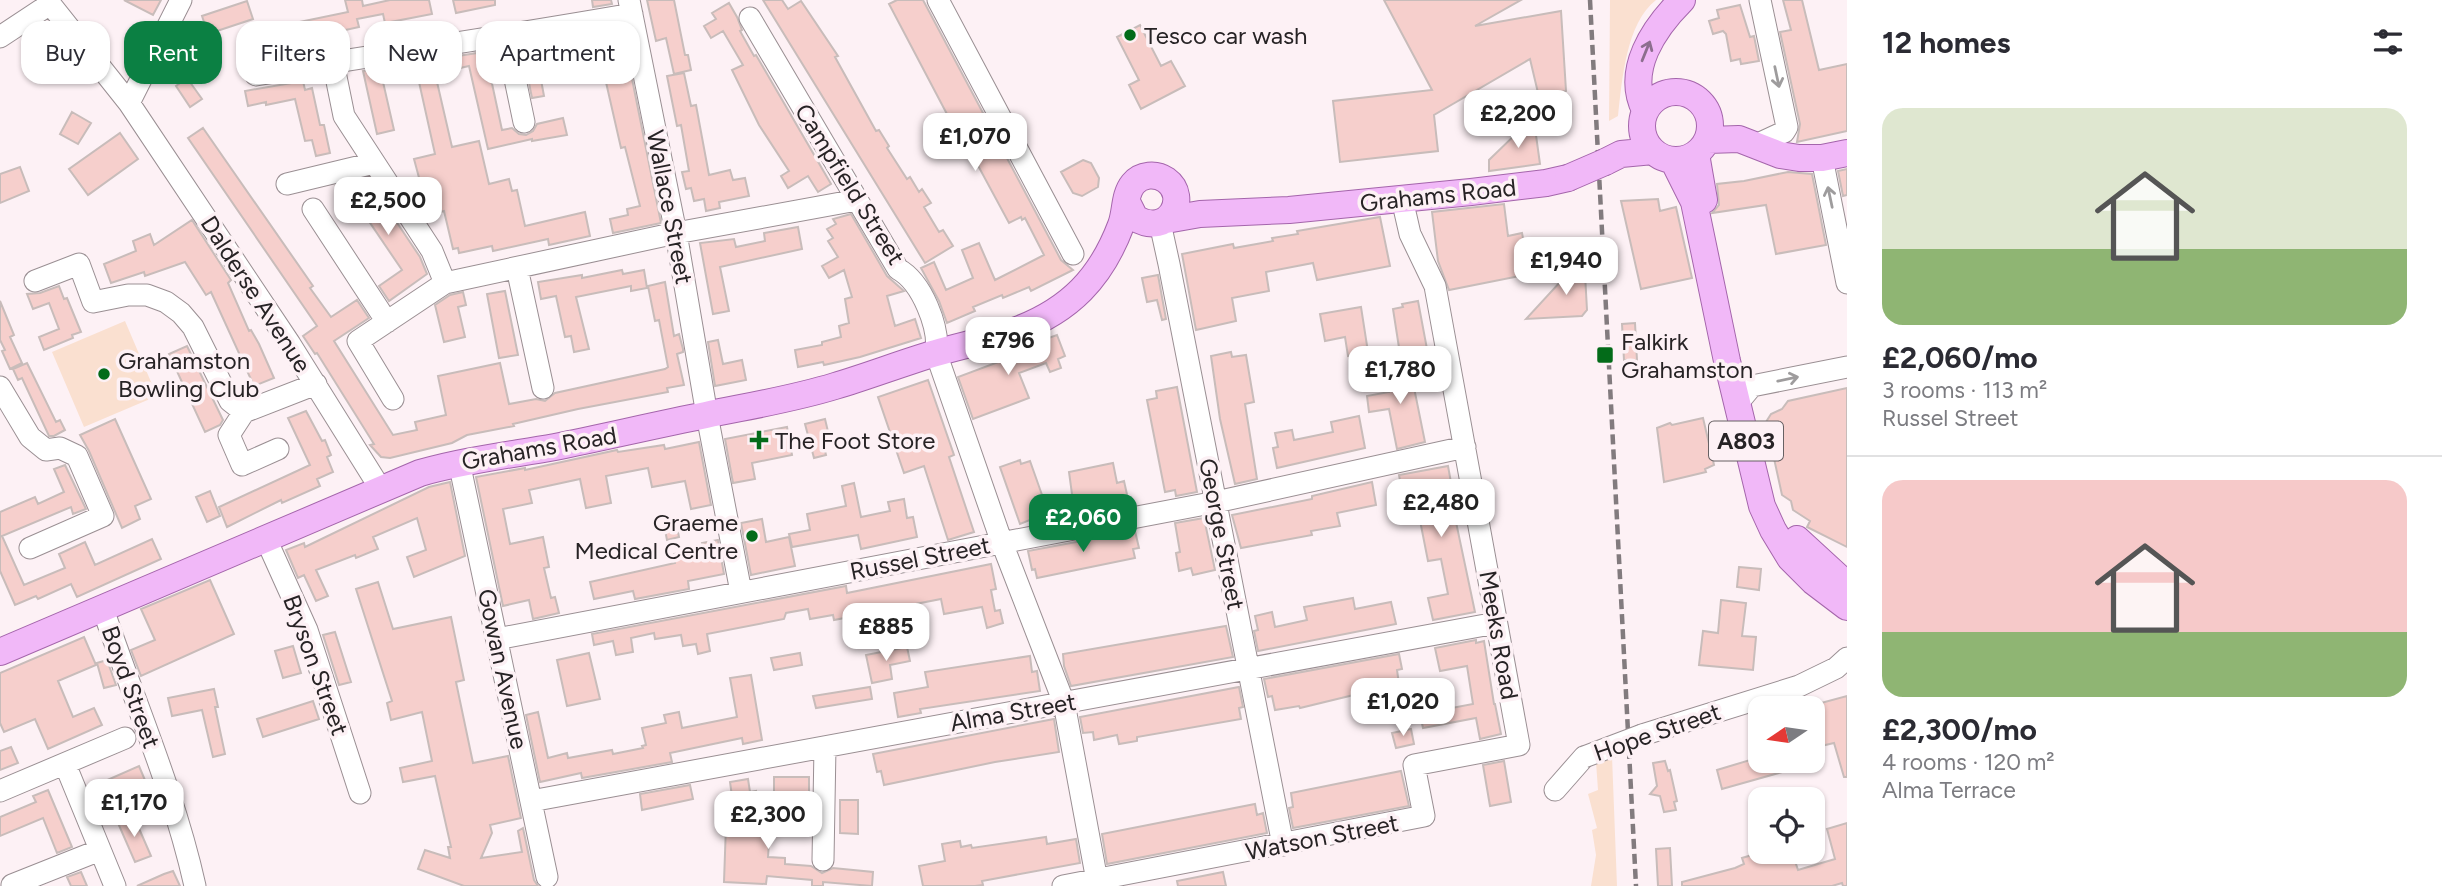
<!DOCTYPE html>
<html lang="en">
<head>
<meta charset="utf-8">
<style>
	body { margin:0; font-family:Figtree,sans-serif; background:#f2f2f3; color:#2b2b33; height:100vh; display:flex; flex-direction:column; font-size:26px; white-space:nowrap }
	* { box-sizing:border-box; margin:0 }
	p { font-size:23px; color:#7c7c81 }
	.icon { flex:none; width:38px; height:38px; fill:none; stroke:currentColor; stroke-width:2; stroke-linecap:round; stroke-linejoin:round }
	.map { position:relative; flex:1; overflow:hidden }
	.sheet { display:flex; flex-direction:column; background:#fff; width:595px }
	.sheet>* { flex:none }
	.banner { position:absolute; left:21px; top:21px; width:665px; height:63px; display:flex; gap:14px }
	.needle { width:46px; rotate:257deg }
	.fabs { position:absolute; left:1748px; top:696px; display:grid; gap:14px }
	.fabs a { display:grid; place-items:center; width:77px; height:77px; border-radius:14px; background:#fff; box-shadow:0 2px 5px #0004; font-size:35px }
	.price { position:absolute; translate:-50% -60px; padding:0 16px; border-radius:14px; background:#fff; color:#222; font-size:23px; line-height:46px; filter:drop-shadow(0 2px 4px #0008) }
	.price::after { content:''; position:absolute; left:50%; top:42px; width:21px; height:16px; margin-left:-10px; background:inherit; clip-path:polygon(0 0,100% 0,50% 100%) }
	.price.on { background:#0b8043; color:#fff }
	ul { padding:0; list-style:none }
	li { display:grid; align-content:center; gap:14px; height:371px; padding:0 35px }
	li+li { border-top:2px solid #e1e1e2 }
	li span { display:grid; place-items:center; height:217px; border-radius:21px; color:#555 }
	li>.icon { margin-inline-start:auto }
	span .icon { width:126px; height:126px; fill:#fffc; stroke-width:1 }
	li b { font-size:30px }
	h2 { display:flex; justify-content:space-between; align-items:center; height:84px; padding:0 35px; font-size:30px }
	.chip { padding:0 24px; border-radius:21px; background:#fff; box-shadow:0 2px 5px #0004; font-size:24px; line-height:63px }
	.chip.on { background:#0b8043; color:#fff }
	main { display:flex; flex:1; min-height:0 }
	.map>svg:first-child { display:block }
	.green { fill:#fae0d0 }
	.building { fill:#f6cfcc; stroke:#c8bcba; stroke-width:2 }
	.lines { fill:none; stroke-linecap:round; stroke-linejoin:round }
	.minor-casing { stroke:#9a8f93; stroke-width:23 }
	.major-casing { stroke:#a465ab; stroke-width:28 }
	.minor { stroke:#fff; stroke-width:21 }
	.major { stroke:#f1b8f8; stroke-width:26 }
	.rail { stroke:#827b7e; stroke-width:4.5; stroke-dasharray:10 5; stroke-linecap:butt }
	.minor-bridge-casing { stroke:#9a8f93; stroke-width:23; stroke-linecap:butt }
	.major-bridge-casing { stroke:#a465ab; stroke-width:28; stroke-linecap:butt }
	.minor-bridge { stroke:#fff; stroke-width:21 }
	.major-bridge { stroke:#f1b8f8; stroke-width:26 }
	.oneway { stroke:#8c6e8e }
	.oneway2 { stroke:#9e9c9d }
	.poi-dot { fill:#036b19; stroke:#fdf1f5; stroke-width:2.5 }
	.labels { text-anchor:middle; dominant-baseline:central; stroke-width:7; stroke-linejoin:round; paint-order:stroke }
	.shield { fill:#fdf1f5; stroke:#676163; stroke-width:2 }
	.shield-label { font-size:23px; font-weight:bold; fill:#272325 }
	.poi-label { font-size:24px; fill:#272325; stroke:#fdf1f5; text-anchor:start }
	.street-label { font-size:24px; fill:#272325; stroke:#fdf1f5 }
</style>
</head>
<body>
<main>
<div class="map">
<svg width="1847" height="886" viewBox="0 0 1847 886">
	<rect width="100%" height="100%" fill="#fdf1f5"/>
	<path class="green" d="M1610,0H1656C1626,23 1622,81 1618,116L1609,121Z
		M125,321L157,396L84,427L52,352Z
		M1612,756L1617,886H1591L1596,855L1592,830L1597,828L1588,794L1598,790L1596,762Z"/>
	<path class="building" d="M124,0H161L153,15Z
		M345,0H362L363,6L390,0H429L432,14L385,23L383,14L357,19L359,27L332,33L333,37L285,47L280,26L348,12Z
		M453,0H495V5L456,13Z
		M592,0H611L612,4L593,7Z
		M647,0H674L685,55H688L691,70L674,74L666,38L656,41Z
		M763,0H782L788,9L801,1L838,56L835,57L876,131L879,130L889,146L887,148L907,179L910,177L919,192L922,189L931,203L924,207L939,232L943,230L953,246L925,263Z
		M897,0H923L1061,260L1073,270L1031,291L1029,287L1003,298L1002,295L973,307L975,311L947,323L939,301L921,268L934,262L946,290L973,278L962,250L979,243L995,280L1044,255L1025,218L1022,220L1021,217L1009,223L961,134L958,135L889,4Z
		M1384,0H1521L1475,26L1561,11L1566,91L1539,97L1530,59L1434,115L1438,151L1340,162L1333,101L1432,90Z
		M1783,0H1802L1819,70L1847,64V131L1797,142L1800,124L1780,32L1791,30Z
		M247,1L253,19L208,34L202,16Z
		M729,3L737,17L742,30L740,31L754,56L756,55L831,184L818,192L808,176L788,188L781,176L789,171L759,125L732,70L743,65L723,31L711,38L704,26L716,19L712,13Z
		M1740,5L1750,37L1754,36L1759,61L1741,64L1740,59L1731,61L1726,34L1723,31L1713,34L1709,21L1719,18L1717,10Z
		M1140,25L1161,66L1171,61L1185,86L1141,109L1129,85L1139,80L1117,37Z
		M618,30L624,60L628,59L661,223L613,233L610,219L628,215L627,209L640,206L625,147L621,148L595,34Z
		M537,45L542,66L545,65L548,78L541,80L544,96L532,98L522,48Z
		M496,50L498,63L488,65L502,130L512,128L519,134L526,135L533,131L537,124L563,118L567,135L532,141V139L488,149L469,66L460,68L459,64L434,69L452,147L479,141L489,184L509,179L512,191L517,190L525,226L585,212L590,236L549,245L548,239L493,251L492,246L459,253L458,248L453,249L444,211L429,215L414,159L435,154L417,73L383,82L394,130L377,134L363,71Z
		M185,56L195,71L183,79L173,64Z
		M684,73L691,106L696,105L709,175L730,170L733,180L745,178L749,196L719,202L720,208L706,211L704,199L694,201L691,188L686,189L682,172L689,171L681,125L677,126L667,76Z
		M187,78L202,99L190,107L176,86Z
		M303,81L305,90L312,88L320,125H324L330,153L316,156L312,140L305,141L295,99L266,105V102L248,106L245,91Z
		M72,112L91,123L78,144L60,134Z
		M1534,121L1540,164L1489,171V160L1519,131L1518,123Z
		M203,128L313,286L310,288L331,317L357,300L369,318L334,341L393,435L417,430L415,422L446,415L438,376L500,363L509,404L536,399L545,401L555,393L665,369L668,367L659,320L655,321L648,286L665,282L674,336L679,334L683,349V352L677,354L684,385L667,388L668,392L578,409L513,424L514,426L467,435L452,443L390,458L381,457L370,445L374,444L317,353L315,354L303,336L317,326L188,138Z
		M120,133L138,159L88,195L69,169Z
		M1083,160L1091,163L1099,178L1098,187L1082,196L1073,193L1061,172Z
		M20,167L29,191L0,203V174Z
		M1847,169V195L1843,196L1838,171Z
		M1788,172L1812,174L1826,245L1776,254L1766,205L1712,213L1719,205L1717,184L1744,181Z
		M367,178L420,257L427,274L389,301L379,286L402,270L347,189L341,193L336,186Z
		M1658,199L1660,211L1676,207L1692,278L1641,289L1621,201Z
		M1504,204L1508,236L1522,233L1530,274L1449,290L1438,261L1432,212Z
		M851,214L887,276L904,291L887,296L895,326L915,319L921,338L860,357L824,365L823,362L798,367L795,350L822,345V342L841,337L839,326L849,323L845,299L852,297L844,270L829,278L822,266L838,257L828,241L833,238L827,229L836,224L833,219Z
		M1380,217L1390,266L1317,280L1313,263L1266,272L1269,291L1232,298L1236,321L1196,330L1182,254L1233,244L1234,248L1273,241L1272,238L1298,234L1297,231Z
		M192,220L231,280L228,283L249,331L251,330L259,344L274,378L254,386L211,292L206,295L185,262L145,276L144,272L111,283L104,264L136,251L133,241L150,234L154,245Z
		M798,227L802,249L720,267L729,311L713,314L700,243L734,239L736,247L765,241L764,233Z
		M1584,256L1587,310L1582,316L1526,319Z
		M622,270L623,274L644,270L647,288L631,291V286L576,297L589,349L574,352L571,336L565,337L556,296L541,299L538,282L582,275V278Z
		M1158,275L1166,319L1162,320L1157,300L1147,302L1142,278Z
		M59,286L64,299L67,298L81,332L72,335L73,338L44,350L39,337L59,329L49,303L33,309L27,294L40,293Z
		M505,291L518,355L499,358L487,294Z
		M463,292L466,305L458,307L465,337L444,342L435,305L450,295Z
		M0,301L14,335L10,337L22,363L10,369L2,351L5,350L0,340Z
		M1418,301L1427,349L1400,354L1393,309L1403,307L1402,304Z
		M1361,307L1368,352L1348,356L1345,337L1325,341L1320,314Z
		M1635,323L1637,360H1624L1622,324Z
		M1057,335L1065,356L1058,359L1061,368L1050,372L1046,363L1019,373L1029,398L973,419L958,377L1017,355L1015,350Z
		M718,340L723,364L742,360L746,380L715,386L708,342Z
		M187,346L223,420L220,425L205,432L169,354Z
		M1231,352L1232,357L1246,355L1254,402L1245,404L1257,479L1235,484L1220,419L1211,356Z
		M27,363L56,422L60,420L65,430L54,436H49L22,378L18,380L13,369Z
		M1409,363L1425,442L1397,449L1389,409L1369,412L1367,396L1389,392L1384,367Z
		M928,380L954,455L949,457L974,532L948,540L924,466L904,473L878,397Z
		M1177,387L1197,492L1176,496L1175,490L1165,492L1147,400L1157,398L1156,391Z
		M1847,388V547L1807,527L1810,521L1793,510L1791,501L1782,495L1766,422L1771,414L1782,409L1788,401Z
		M306,411L322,441L325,440L331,455L327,457L333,472L317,479L320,486L282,503L281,500L227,527L219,507L310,465L288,418Z
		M1359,416L1365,448L1277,468L1273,448L1278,447L1275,433L1292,430L1294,440L1333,432L1331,422Z
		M1703,418L1714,465L1705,469L1706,472L1664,482L1657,428L1670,423L1672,425Z
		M115,419L151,499L135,506L140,519L122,528L89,451L80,435Z
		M825,419L830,440L823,442L826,455L814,458L805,424Z
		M787,427L792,455L752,463L755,479L733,483L725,439Z
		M699,442L711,505L691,509L685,481L652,487L648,468L606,476L611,503L586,508L580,479L529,490L532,503L503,509L510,544L543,537L549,567L544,568L551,598L555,597L559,613L533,619L529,600L503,606L476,477L525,468V470L617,450L618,452L664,445L665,449Z
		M1020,460L1021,464L1030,461L1047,509L1038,512L1040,516L1020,524L1000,467Z
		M1113,463L1117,483L1124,481L1128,499L1074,509L1069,472Z
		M65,465L86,509L73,514L71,507L2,536L24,585L65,568L59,554L85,542L95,565L152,539L161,559L77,597L71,584L38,599L36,596L15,605L0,571V512L35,497L38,504L64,492L54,469Z
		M1448,466L1452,488L1449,489L1475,612L1433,620L1428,598L1448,594L1441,559L1428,561L1414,490L1402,492L1399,475Z
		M450,482L465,556L414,577L407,557L426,550L417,518L373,537L378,549L356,558L355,555L316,570L328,596L316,601L304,575L298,578L286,550L304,543L305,547L429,487Z
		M1372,482L1376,505L1337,513L1340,526L1311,531L1312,535L1241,548L1232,515L1312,499V496Z
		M854,483L861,517L890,511L888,502L904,499L907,518L913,517L917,537L861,549L858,535L792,547L789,534L810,530L807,514L846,506L842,486Z
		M210,491L220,516L207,522L196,497Z
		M1204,518L1215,570L1193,575L1191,568L1179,571L1176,553L1180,552L1175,523Z
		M762,519L766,542L789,537L795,566L751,575L741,523Z
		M676,522L679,537L667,540L664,525Z
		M1135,531L1139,548L1133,549L1135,558L1037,578L1035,569L1032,570L1028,551Z
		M718,540L724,574L688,581L689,589L635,599L633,591L594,599L590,582L675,563L674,554L703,548L702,543Z
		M991,564L996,589L991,590L995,611L1000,610L1003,623L987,628L982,607L944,614L941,599L834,620L833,615L810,619L808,609L786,613L784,619L707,634L710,651L698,654L696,644L683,646L681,635L655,639L654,633L631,638L633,652L616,655L613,641L594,645L592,634L846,586L847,593Z
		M1739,567L1761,569L1759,590L1737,587Z
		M210,580L234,634L141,676L131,650L155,640L141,609Z
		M378,582L393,629L451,617L464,680L456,682L473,763L508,756L521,818L490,825L492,833L481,858L522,852L518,831L523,828L534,880L538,886H464L418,869L425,850L450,858L448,847H451L435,776L403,782L400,768L432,761L422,712L391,720L387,703L392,701L356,589Z
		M1353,598L1355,609L1391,602L1396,624L1258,651L1254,631L1258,630L1255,616L1272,612L1275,627L1307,620L1304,607Z
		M1721,600L1746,603L1742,636L1756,637L1753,670L1699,665L1703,631L1718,633Z
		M1226,626L1233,657L1071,686L1064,666L1063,654Z
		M335,632L351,682L339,685L323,635Z
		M84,637L96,665L58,681L73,717L94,708L102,725L48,749L35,719L4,732L0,723V673Z
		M1476,640V643L1484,641L1494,704H1495L1501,734L1480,739L1476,718L1423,728L1420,714L1473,704L1467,666L1440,671L1435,648Z
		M293,646L301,673L283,678L275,651Z
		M907,647L910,661L890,665L892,679L872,683L866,655Z
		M589,653L600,699L567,706L557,660Z
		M800,653L802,665L774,670L771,658Z
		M1399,654L1402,669L1397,670L1399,684L1300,708L1299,706L1275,710L1272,696L1268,697L1264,679Z
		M1030,656L1032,672L1037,671L1040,691L920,709L921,713L898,717L894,693L928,687L925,672Z
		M107,660L116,685L104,688L97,663Z
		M751,675L762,740L743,744L742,738L670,753L672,762L582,778L581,773L540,782L526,715L538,712L548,758L567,753L568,758L612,750L613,754L643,748L642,746L646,745L642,728L666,723L664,715L679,712L682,728L737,717L730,678Z
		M870,687L872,699L816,708L813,696Z
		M1239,687L1243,707L1239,708L1241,719L1137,737V741L1119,744L1117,735L1094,740L1093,732L1083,733L1080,717Z
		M214,689L218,707H215L225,754L213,757L202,710L172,716L168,698Z
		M1847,696V777H1844L1834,743L1821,746L1810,706Z
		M313,701L319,719L263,737L257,719Z
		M1054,719L1059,752L995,762L884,785L881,771L877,772L873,754Z
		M1411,729L1414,744L1396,748L1392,733Z
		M11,747L18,763L0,770V751Z
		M1760,757V761H1806L1807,765L1722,789L1717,770Z
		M1504,761L1511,802L1490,806L1483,765Z
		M1665,761L1668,771L1670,770L1677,801L1674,802L1676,810L1664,812L1660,796L1650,794L1657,786L1653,763Z
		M139,766L147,785L97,806L89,788Z
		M1401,771L1409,806L1293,828L1289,808L1293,807L1291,793Z
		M774,777H809V793L774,792Z
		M748,779L750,792L756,791L758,805H754L756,826L770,827L768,857L785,858V864L811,866L822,873L833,868L873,872L872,886L823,882V886H812V880L767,876L766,884L724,882L726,825H736L730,782Z
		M690,785L693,799L642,810L640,794Z
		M48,790L72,847L57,853L43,818L0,836V817L36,802L33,796Z
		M840,800H858V834L840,833Z
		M1255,804L1257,815L1263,813L1267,833L1107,864L1102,834Z
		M134,817L151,856L135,862L118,823Z
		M1847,823V886H1843L1842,883L1832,886H1682V882L1735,868L1744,864L1742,858L1762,852H1792L1798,870L1835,859L1827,829Z
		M1046,837L1047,844L1076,839L1080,863L982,881L983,885L975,886H923L919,866L945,861L942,844L960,841L961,847L971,845L972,848Z
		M1670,848L1672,886H1658L1656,849Z
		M173,871L180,886H137L164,874Z
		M81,872L87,886H71L67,877Z
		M1223,872L1226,886H1178L1177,881Z"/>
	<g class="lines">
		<defs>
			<path id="minor" d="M47,0L129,103L290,344L380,488
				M629,0L676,233L707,415L741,592
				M938,0L1073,254
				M750,18L898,269C922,282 940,328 936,353L1002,543L1064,703L1098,886
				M506,36L524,122
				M0,37L50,4
				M333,62L344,116L432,251L445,283
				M256,75C382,54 507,36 632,14
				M129,103L181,0
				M1756,145L1784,132L1787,127L1760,0
				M1822,158L1847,283
				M287,184L374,163
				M313,209L387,322
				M1160,223L1169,264L1283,845
				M517,268L543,388
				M35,281L79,264L93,302L128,295H147L166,302L181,313L193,327L230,401L244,412L316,384
				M0,387L30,437L46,450L60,448L77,456L103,516L30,548
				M393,399L358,341L445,283L676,233L857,200
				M1737,404L1752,386L1847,367
				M244,412L229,435L242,465L278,449
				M459,462L547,877
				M266,539L307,630L360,793
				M103,609C134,701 174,791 195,886
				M497,639L1216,502L1465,447
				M1642,735L1799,686L1836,668L1847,658
				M65,764L115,886
				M1555,790L1584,757
				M0,791L125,738
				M531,801L1496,623
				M823,860L825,747
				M12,885L100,850
				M1063,886L1424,816L1414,765L1519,745L1435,286L1410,234L1402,199"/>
			<path id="major" d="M1642 126a34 34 0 1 1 68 0a34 34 0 1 1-68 0Z
				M1645,110C1625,70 1654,28 1682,0
				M1708,140L1739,139L1780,155L1799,158H1822L1847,153
				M1696,154L1704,200
				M1673,160L1694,202L1727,361L1762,506L1773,530L1790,558L1814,582L1847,607
				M1605,162L1621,154L1653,151
				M1166,220L1200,214L1289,210L1471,192L1546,183L1568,178
				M1797,539L1847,585
				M0,652L420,473C465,460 510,455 555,447C605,437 655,425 706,415C749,406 793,399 835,386C869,376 902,363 936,353C963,345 990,340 1017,330C1070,310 1101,278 1121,225C1126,212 1124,195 1133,184C1141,174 1156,173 1166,180C1190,197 1169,238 1135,218L1127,202"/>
		</defs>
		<use href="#minor" class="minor-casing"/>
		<use href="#major" class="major-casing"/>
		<use href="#minor" class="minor"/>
		<use href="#major" class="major"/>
		<path class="rail" d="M1590,0L1636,886"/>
		<defs>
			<path id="minor-bridge" d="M1584,757L1642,735"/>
			<path id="major-bridge" d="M1568,178L1605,162"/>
		</defs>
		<use href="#minor-bridge" class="minor-bridge-casing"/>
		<use href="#major-bridge" class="major-bridge-casing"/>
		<use href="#minor-bridge" class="minor-bridge"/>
		<use href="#major-bridge" class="major-bridge"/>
	</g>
	<defs><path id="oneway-shaft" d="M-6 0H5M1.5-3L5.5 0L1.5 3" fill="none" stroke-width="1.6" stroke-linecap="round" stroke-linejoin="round" transform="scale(1.75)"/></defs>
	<use class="oneway" href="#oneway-shaft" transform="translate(1646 51) rotate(-68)"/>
	<g class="oneway2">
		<use href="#oneway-shaft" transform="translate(1777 77) rotate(78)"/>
		<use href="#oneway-shaft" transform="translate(1830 197) rotate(-102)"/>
		<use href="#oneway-shaft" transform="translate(1788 379) rotate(-12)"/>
	</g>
	<g class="poi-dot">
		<circle cx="1130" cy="35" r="7"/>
		<rect x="1596" y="346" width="18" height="18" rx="3.5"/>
		<circle cx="104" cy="374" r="7"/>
		<path d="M755.5 429.5h7v7h7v7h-7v7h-7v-7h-7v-7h7z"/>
		<circle cx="752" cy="536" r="7"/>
	</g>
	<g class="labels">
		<rect class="shield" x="1709" y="421.5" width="74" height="39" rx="5"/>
		<g class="shield-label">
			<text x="1746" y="441">A803</text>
		</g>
		<g class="poi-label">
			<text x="1144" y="35">Tesco car wash</text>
			<text x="1621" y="341">Falkirk<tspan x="1621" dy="28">Grahamston</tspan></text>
			<text x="118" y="360">Grahamston<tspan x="118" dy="28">Bowling Club</tspan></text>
			<text x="775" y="440">The Foot Store</text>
			<text x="738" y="522" text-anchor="end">Graeme<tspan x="738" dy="28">Medical Centre</tspan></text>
		</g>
		<g class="street-label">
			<text transform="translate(850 184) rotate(58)">Campfield Street</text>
			<text transform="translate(1438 195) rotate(-6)">Grahams Road</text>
			<text transform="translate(670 207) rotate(79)">Wallace Street</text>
			<text transform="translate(256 294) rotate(57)">Dalderse Avenue</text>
			<text transform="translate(539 448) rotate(-10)">Grahams Road</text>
			<text transform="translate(1222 534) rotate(79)">George Street</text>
			<text transform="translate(920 558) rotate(-11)">Russel Street</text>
			<text transform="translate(1499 635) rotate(80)">Meeks Road</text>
			<text transform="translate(316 665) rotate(70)">Bryson Street</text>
			<text transform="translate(503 669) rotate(78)">Gowan Avenue</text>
			<text transform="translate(131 687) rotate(70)">Boyd Street</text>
			<text transform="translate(1013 712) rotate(-10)">Alma Street</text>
			<text transform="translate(1657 732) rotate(-19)">Hope Street</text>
			<text transform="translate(1322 837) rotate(-11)">Watson Street</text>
		</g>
	</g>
</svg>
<div class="fabs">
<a><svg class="needle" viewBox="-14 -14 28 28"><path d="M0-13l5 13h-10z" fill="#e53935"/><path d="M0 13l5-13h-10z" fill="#7c7c81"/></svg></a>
<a><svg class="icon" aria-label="locate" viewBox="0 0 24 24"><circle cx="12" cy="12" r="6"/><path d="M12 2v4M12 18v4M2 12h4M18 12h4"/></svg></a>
</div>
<b class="price" style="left:1518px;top:150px">£2,200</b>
<b class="price" style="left:975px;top:173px">£1,070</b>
<b class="price" style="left:388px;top:237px">£2,500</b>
<b class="price" style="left:1566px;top:297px">£1,940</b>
<b class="price" style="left:1008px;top:377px">£796</b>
<b class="price" style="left:1400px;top:406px">£1,780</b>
<b class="price" style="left:1441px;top:539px">£2,480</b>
<b class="price on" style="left:1083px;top:554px">£2,060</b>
<b class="price" style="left:886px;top:663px">£885</b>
<b class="price" style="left:1403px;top:738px">£1,020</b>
<b class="price" style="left:134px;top:839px">£1,170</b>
<b class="price" style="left:768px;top:851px">£2,300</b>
<div class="banner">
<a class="chip">Buy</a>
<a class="chip on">Rent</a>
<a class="chip">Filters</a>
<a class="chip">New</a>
<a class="chip">Apartment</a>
</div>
</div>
<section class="sheet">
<h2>12 homes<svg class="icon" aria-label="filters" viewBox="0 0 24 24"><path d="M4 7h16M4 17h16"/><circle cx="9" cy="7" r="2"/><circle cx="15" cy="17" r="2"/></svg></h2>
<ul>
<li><span style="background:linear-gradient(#dfe7d0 65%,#8fb573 0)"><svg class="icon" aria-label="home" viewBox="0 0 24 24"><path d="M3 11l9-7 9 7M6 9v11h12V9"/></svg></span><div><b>£2,060/mo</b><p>3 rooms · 113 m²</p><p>Russel Street</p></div></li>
<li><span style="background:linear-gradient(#f6c9c9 70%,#8fb573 0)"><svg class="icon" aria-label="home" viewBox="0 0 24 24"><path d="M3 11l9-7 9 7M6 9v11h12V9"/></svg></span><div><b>£2,300/mo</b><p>4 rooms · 120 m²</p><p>Alma Terrace</p></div></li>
</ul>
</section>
</main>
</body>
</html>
